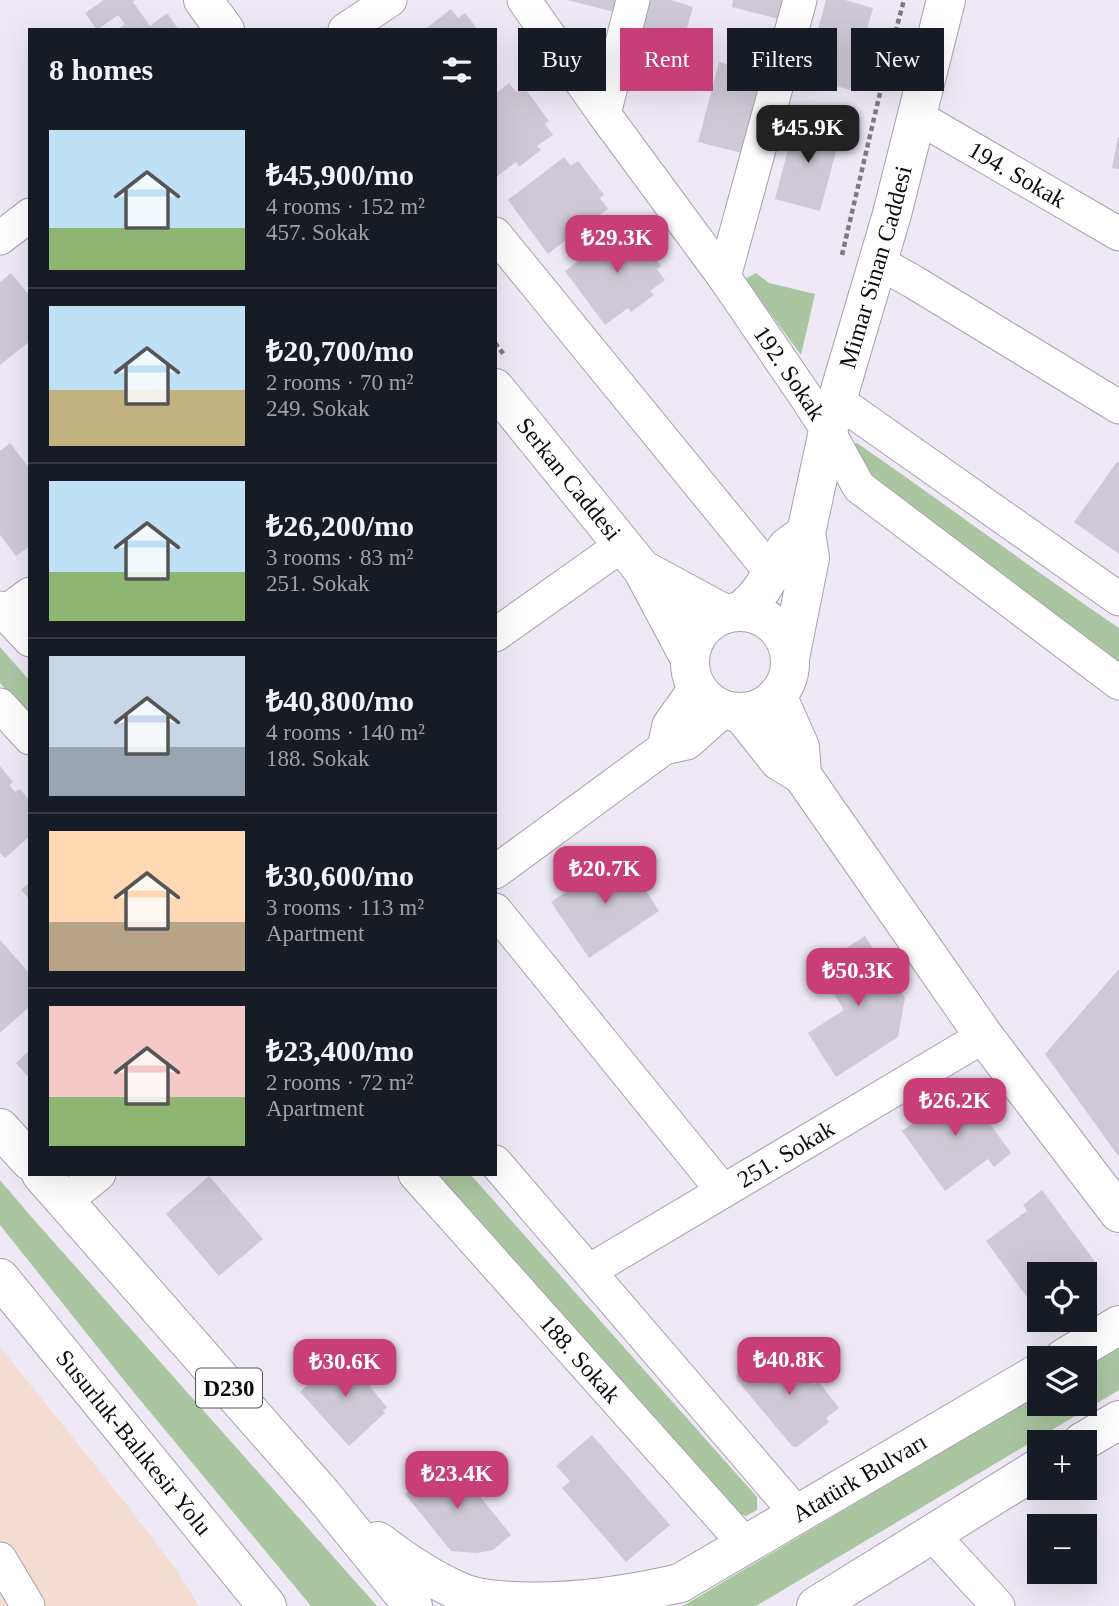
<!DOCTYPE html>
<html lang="en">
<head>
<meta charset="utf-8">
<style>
	body { margin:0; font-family:"Times New Roman",serif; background:#242831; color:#f1f3f6; height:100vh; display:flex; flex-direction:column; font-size:26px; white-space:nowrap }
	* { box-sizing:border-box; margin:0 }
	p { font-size:23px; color:#9ea1a6 }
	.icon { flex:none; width:38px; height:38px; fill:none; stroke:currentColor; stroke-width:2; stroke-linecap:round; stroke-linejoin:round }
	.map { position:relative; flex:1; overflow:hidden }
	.drawer { position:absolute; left:28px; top:28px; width:469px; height:1148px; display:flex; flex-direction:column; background:#171b24; border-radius:0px; box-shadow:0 7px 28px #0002 }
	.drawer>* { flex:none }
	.guide { position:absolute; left:518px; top:28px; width:495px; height:63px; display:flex; gap:14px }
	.buttons { position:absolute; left:1027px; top:1262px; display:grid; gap:14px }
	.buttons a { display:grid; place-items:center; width:70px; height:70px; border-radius:0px; background:#171b24; box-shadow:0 7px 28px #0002; font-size:35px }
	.price { position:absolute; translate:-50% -60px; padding:0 16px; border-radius:14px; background:#c83f78; color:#fff; font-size:23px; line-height:46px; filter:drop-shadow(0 2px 4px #0008) }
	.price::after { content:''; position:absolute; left:50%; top:42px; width:21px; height:16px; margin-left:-10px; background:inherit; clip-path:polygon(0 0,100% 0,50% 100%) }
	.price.on { background:#222; color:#fff }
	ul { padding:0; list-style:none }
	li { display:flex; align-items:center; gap:21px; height:175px; padding:0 21px }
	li+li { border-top:2px solid #363941 }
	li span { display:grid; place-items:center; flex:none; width:196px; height:140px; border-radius:0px; color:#555 }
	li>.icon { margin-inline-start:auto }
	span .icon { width:84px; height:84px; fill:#fffc; stroke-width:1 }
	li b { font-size:30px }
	h2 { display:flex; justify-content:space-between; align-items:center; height:84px; padding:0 21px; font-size:30px }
	.chip { padding:0 24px; border-radius:0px; background:#171b24; box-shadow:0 7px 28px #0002; font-size:24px; line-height:63px }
	.chip.on { background:#c83f78; color:#fff }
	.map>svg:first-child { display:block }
	.industrial { fill:#f4dcd1 }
	.green { fill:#aac6a1 }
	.building { fill:#cec9d5 }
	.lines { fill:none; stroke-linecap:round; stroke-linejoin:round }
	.minor-casing { stroke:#a6a2ad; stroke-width:35 }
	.major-casing { stroke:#a6a2ad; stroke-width:40 }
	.highway-casing { stroke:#a6a2ad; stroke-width:40 }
	.path { stroke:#7d7981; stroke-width:4.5; stroke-dasharray:5 3.5; stroke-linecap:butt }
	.minor { stroke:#fff; stroke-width:33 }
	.major { stroke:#fff; stroke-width:38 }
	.highway { stroke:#fff; stroke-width:38 }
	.labels { text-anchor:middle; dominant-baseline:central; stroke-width:6; stroke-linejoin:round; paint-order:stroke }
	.shield { fill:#fff; stroke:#565457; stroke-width:2 }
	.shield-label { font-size:23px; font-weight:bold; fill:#0d0b0f }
	.street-label { font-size:24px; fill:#0d0b0f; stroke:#fff }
</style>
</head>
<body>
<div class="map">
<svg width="1119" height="1606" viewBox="0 0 1119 1606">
	<rect width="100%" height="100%" fill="#eee9f5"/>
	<path class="industrial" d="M0,1347L126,1504L177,1571L199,1606H0Z"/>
	<path class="green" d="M756,273L769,283L815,294L801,355L745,279Z
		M857,443C945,504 1031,568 1119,628V665L854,461L852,444Z
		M0,647L30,681V717L0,683Z
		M436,1174H470L757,1497V1510L746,1516L736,1512Z
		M0,1180L35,1221L377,1606H311L131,1389L0,1225Z
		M1119,1348V1390L756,1606H683L1039,1394L1040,1404H1085V1367Z"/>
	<path class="building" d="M104,0H135L133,2L150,26L167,13L179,30H117L125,24L118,15L97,30L85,13Z
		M567,0H616L614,12Z
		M650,0H671L693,7L671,84L659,81L658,86L645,83L647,78L629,72Z
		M733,0H783L779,19L732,7Z
		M826,0H845L873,8L850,90L805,77Z
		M451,9L458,18L465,13L478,30H424Z
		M735,59L766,68L746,154L698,142L719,62L733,66Z
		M509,83L516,92L523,86L549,121L545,124L553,135L537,146L541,150L519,167L516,162L495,178V94Z
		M796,119L842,130L820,211L775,199Z
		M1118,137H1119V169L1112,168Z
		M564,157L571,166L578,161L604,195L600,198L608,209L593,220L596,224L574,241L571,236L548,254L508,200Z
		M622,228L628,237L635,231L661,266L657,269L665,280L650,291L654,295L631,312L628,308L605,325L565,271Z
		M11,273L30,296V341L0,365V282Z
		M10,443L30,469V546L16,556L0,535V451Z
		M1117,462L1119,463V554L1074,522Z
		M0,766L13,782L9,785L15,792L20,789L30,801L28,806L30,807V836L5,858L0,853Z
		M622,854L659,911L589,958L551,902Z
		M30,882V900L21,890Z
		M865,936L905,998L898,1037L836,1077L808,1033L844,1010L817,967Z
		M0,940L30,974V1006L0,1033Z
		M1119,969V1157L1045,1054Z
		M30,1050V1079L16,1063Z
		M958,1080L1011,1153L994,1167L988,1159L945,1191L902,1131L943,1101L938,1095Z
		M209,1176L263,1239L219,1276L166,1214Z
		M1042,1190L1096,1263L1081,1274H1076L1072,1269L1066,1274H1040V1294L1030,1301L986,1241L1027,1211L1023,1205Z
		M794,1351L814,1376L809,1380L813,1385L818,1381L839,1408L826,1418L829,1422L797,1447L792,1446L737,1380L736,1376L738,1372Z
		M341,1354L359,1374L366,1368L377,1380L370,1387L387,1407L383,1411L385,1413L349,1446L300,1392Z
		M592,1435L670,1525L626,1562L562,1488L570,1481L556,1466Z
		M449,1458L511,1535L493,1550L476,1553L451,1551L405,1494Z"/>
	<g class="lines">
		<defs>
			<g id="minor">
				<path id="s1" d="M524,0L604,114L724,277L808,400L828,431L859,487L1119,683"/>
				<path d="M345,30L390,0"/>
				<path d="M604,114L633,0"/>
				<path id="s2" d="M916,116L1119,234"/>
				<path d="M495,234L771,572"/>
				<path d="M0,238L30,215"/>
				<path d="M878,262L912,281L1119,407"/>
				<path d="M724,277L800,0"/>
				<path d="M838,401L1119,599"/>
				<path d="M0,608L30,640"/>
				<path d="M4,613L30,594"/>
				<path d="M495,635L622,545"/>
				<path d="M696,687L669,725L664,748L687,743L724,710"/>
				<path d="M0,705L30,738"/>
				<path d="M495,872L664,748"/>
				<path d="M495,910L723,1191"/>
				<path d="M495,1162L798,1515"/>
				<path id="s3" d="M415,1174L745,1544"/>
				<path d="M65,1201L99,1174"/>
				<path id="s4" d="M589,1271L984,1036"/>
				<path d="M931,1533L998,1606"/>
				<path d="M0,1559L28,1606"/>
			</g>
			<g id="major">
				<path d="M203,0L225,30"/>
				<path id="s5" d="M495,388L642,569L690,659"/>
				<path id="s6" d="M806,533L828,431L892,214L946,0"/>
				<path d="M642,569L725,614"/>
				<path d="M740,612L753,600L762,589L787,547L806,533L810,558L790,658"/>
				<circle cx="740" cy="662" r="50"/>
				<path d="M740,712L779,761L802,775L800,747L777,695"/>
				<path d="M802,775L984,1036L1119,1213"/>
				<path d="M1064,1358L1119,1325"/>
				<path d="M1082,1442L1119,1420"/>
				<path id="s7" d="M680,1583L1040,1372"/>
				<path d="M816,1606L1040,1467"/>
			</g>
			<g id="highway">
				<path d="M0,1128L30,1161"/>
				<path d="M41,1174L322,1494L413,1606"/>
				<path id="s8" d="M0,1278L267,1606"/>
				<path d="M378,1541C404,1561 430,1579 461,1592C469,1596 478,1597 487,1599C551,1606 616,1598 680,1583"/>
			</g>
		</defs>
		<use href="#minor" class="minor-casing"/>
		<use href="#major" class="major-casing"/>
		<use href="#highway" class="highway-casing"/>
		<path class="path" d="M842,255L887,63L904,0
			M495,343L505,356"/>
		<use href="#minor" class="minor"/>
		<use href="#major" class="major"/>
		<use href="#highway" class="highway"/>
	</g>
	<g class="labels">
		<rect class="shield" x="196" y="1368.5" width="66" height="39" rx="5"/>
		<g class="shield-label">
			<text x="229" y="1388">D230</text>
		</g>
		<g class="street-label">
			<text stroke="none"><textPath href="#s2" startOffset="117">194. Sokak</textPath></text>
			<text stroke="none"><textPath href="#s6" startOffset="275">Mimar Sinan Caddesi</textPath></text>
			<text stroke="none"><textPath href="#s1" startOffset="458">192. Sokak</textPath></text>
			<text stroke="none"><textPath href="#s5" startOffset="117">Serkan Caddesi</textPath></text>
			<text stroke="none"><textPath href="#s4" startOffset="229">251. Sokak</textPath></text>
			<text stroke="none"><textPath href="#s3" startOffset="248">188. Sokak</textPath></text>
			<text stroke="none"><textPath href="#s8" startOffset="212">Susurluk-Balıkesir Yolu</textPath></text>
			<text stroke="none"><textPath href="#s7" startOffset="208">Atatürk Bulvarı</textPath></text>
		</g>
	</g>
</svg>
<div class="buttons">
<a><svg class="icon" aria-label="locate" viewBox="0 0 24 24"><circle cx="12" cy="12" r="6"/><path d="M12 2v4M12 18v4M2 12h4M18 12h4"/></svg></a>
<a><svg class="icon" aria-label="layers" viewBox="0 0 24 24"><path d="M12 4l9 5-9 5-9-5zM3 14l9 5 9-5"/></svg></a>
<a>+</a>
<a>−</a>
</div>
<b class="price on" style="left:808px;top:165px">₺45.9K</b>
<b class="price" style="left:617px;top:275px">₺29.3K</b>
<b class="price" style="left:605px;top:906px">₺20.7K</b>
<b class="price" style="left:858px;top:1008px">₺50.3K</b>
<b class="price" style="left:955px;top:1138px">₺26.2K</b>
<b class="price" style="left:789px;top:1397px">₺40.8K</b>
<b class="price" style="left:345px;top:1399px">₺30.6K</b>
<b class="price" style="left:457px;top:1511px">₺23.4K</b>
<div class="guide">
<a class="chip">Buy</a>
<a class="chip on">Rent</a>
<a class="chip">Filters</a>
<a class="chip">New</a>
</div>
<section class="drawer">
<h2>8 homes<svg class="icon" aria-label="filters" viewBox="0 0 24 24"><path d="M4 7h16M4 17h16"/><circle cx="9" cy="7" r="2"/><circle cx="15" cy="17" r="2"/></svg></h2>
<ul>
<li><span style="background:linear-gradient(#bfe0f5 70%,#8fb573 0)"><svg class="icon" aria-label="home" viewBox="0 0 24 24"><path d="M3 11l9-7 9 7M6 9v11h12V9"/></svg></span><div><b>₺45,900/mo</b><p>4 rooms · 152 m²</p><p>457. Sokak</p></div></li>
<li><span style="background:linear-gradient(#bfe0f5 60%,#c2b280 0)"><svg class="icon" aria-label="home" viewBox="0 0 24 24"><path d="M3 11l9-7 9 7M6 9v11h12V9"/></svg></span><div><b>₺20,700/mo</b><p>2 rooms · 70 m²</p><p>249. Sokak</p></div></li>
<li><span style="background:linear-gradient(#bfe0f5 65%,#8fb573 0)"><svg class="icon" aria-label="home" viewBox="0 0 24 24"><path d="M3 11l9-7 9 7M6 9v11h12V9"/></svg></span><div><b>₺26,200/mo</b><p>3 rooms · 83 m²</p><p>251. Sokak</p></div></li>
<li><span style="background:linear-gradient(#c9d6e8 65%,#9aa5b1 0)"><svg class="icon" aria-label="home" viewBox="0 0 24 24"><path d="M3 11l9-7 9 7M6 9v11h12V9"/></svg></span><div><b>₺40,800/mo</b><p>4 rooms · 140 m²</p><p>188. Sokak</p></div></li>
<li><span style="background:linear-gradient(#ffd9b3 65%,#b9a48a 0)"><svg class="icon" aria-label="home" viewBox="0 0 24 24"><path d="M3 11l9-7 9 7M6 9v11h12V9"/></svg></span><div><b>₺30,600/mo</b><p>3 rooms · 113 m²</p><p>Apartment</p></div></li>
<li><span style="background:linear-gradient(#f6c9c9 65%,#8fb573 0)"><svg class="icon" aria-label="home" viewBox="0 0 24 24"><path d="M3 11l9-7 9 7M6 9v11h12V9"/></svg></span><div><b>₺23,400/mo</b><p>2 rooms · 72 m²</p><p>Apartment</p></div></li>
</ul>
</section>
</div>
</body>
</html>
